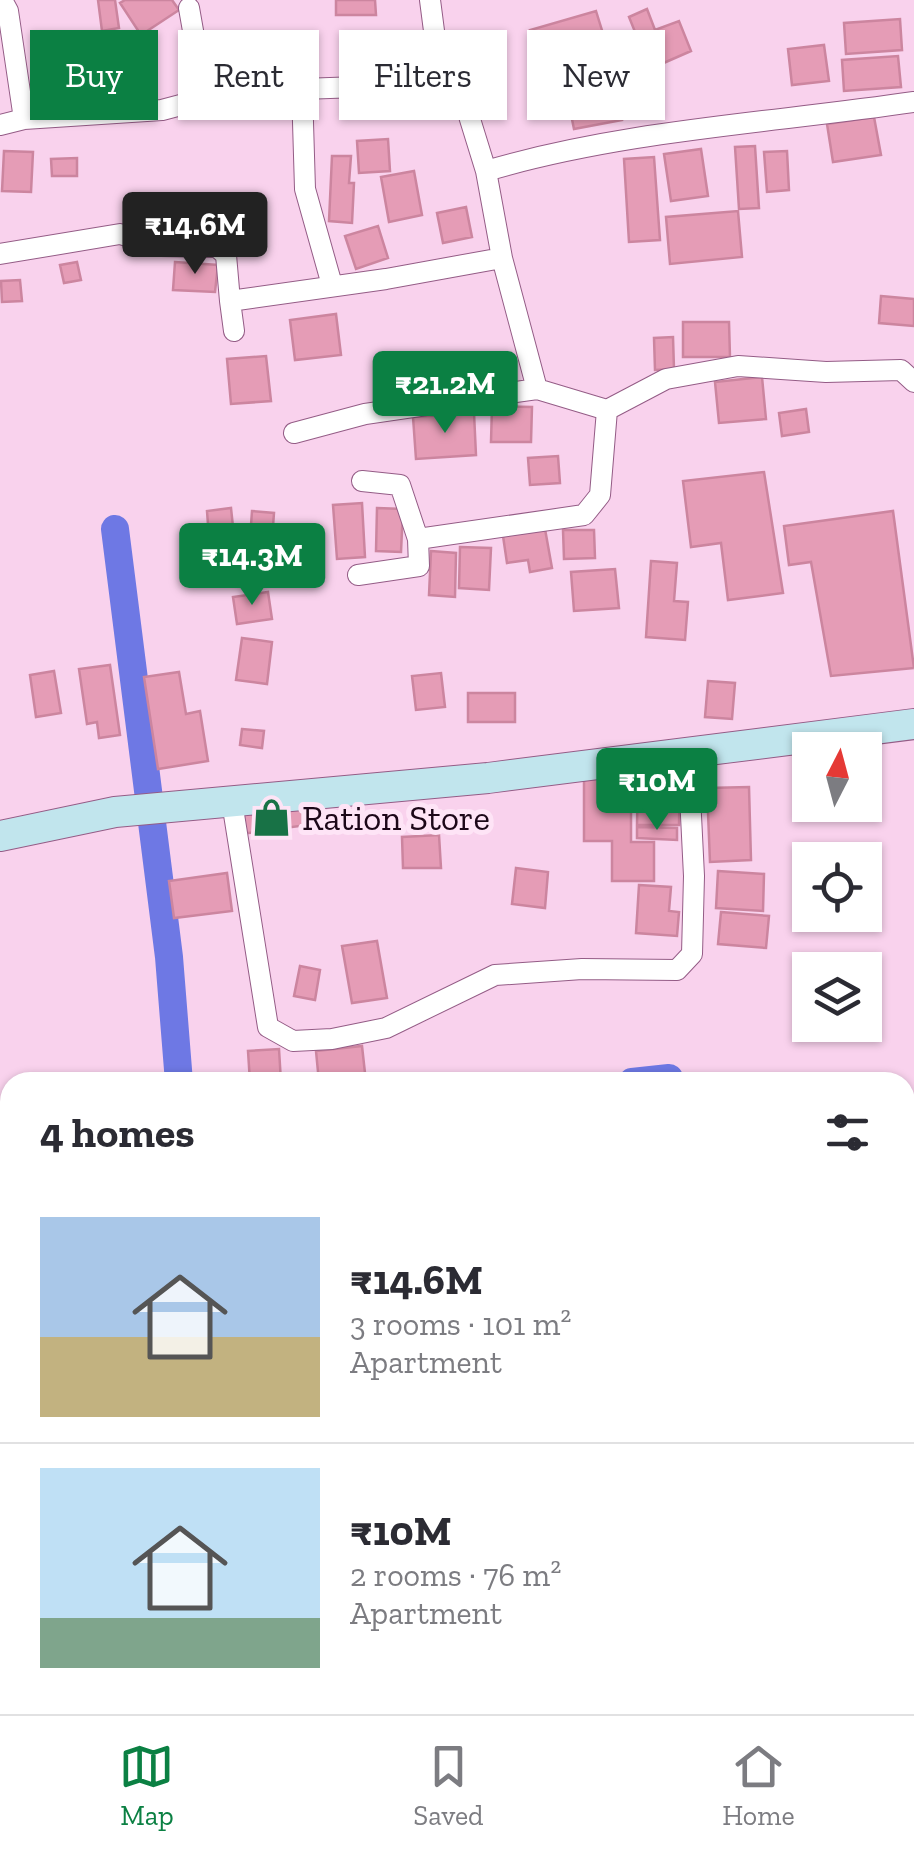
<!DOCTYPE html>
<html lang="en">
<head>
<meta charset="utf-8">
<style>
	body { margin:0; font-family:"Zilla Slab",serif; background:#f7f7f7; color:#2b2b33; height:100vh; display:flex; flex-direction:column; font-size:38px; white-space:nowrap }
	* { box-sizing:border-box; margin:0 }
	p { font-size:32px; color:#7c7c81 }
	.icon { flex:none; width:55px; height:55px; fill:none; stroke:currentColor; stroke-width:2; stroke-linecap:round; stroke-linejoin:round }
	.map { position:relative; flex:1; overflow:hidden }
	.panel { position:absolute; left:0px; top:1072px; width:915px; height:642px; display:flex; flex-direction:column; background:#fff; border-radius:30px 30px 0 0; box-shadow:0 2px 8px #0004 }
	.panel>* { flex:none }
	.guide { position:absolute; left:30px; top:30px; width:855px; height:90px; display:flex; gap:20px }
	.needle { width:65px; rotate:6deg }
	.tools { position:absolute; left:792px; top:732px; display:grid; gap:20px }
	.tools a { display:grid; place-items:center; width:90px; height:90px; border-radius:0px; background:#fff; box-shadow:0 2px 8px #0004; font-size:50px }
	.price { position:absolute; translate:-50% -85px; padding:0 22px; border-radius:10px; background:#0b8043; color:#fff; font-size:32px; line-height:65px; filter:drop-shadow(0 2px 5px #0008) }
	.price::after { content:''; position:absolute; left:50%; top:60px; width:30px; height:22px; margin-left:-15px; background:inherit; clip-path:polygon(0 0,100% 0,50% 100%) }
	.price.on { background:#222; color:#fff }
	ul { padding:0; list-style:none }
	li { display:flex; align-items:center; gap:30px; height:250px; padding:0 40px }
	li+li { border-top:2px solid #e1e1e2 }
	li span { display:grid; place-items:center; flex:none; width:280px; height:200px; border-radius:0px; color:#555 }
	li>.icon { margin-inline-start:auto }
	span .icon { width:120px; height:120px; fill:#fffc; stroke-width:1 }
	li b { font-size:42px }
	h2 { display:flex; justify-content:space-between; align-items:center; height:120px; padding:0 40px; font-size:42px }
	.chip { padding:0 35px; border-radius:0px; background:#fff; box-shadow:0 2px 8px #0004; font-size:35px; line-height:90px }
	.chip.on { background:#0b8043; color:#fff }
	.menu { display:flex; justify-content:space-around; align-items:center; height:140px; border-top:2px solid #e1e1e2; background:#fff; font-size:28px; color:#7c7c81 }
	.menu a { display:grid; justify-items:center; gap:5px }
	.menu .on { color:#0b8043 }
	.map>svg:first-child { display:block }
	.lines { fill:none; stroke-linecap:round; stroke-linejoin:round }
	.stream { stroke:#5556a7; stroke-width:8 }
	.canal { stroke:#6e78e4; stroke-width:28 }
	.building { fill:#e59cb6; stroke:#cc859f; stroke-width:2.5 }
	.street-casing { stroke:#945c86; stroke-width:22 }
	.secondary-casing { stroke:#945c86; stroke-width:32 }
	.street { stroke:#fff; stroke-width:20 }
	.secondary { stroke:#c1e5ed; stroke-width:30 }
	.labels { text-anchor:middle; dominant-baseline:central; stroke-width:10; stroke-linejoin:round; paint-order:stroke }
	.poi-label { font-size:35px; fill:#1c0718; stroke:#fee4f6; text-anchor:start }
</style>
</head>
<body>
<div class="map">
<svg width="914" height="1714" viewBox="0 0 914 1714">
	<rect width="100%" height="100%" fill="#f9d2ed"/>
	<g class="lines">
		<path class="stream" d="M377,1705L378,1714"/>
		<path class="canal" d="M115,529L169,957L179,1082
			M632,1082L669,1078
			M0,1129H10
			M104,1705L105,1714"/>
	</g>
	<path class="building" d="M98,0H115L119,28L102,31Z
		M125,0H172L179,10L141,35L120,3Z
		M336,0H375L376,15H336Z
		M647,9L655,30L679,21L691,51L650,69L629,17Z
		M596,11L609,53L542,72L530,30Z
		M900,19L902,50L846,54L844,23Z
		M824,45L829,81L792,85L788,49Z
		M898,56L901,87L844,91L842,60Z
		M616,86L622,120L574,129L567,95Z
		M874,117L881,155L833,162L827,124Z
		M388,139L390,171L359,173L357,141Z
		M755,146L759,208L739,209L735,147Z
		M701,149L708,196L671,201L664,154Z
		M4,151L33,152L31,192L2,191Z
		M787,151L789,190L767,192L764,152Z
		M332,156H351L349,183H354L352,223L329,221Z
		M654,157L660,240L629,242L624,159Z
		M77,158V176H52L51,159Z
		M414,171L422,215L389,222L381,177Z
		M466,207L472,237L443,243L437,213Z
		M738,211L742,257L670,264L666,217Z
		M378,226L388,258L356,269L345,236Z
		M77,262L81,280L64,283L60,265Z
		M175,262L218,265L215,292L173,290Z
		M20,280L22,301L2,302L1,281Z
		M881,296L914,299V326L879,323Z
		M336,314L341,355L295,360L290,320Z
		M683,322H729L730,357H683Z
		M673,337L674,369L655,370L654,338Z
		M266,356L271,401L231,404L227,359Z
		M762,377L766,419L719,423L715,382Z
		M492,406L532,407L531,442H491Z
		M806,409L809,432L782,436L779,413Z
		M474,413L476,455L416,459L413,417Z
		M558,456L560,483L530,485L528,458Z
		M764,472L783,593L728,600L721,543L691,547L683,481Z
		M362,503L365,557L337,559L333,505Z
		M231,508L234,536L209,538L207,511Z
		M377,508L403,509L401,552L376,551Z
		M252,511L274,513L272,540L250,539Z
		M893,511L914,668L831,676L811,562L789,565L784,526Z
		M545,529L552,568L530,572L528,560L507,563L503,536Z
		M563,530H594L595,558L564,559Z
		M460,547L491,548L489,590L459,588Z
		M431,551L456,553L455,597L429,595Z
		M651,561L677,563L674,601L688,602L685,640L646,637Z
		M615,569L619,608L574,611L571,572Z
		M268,592L272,619L237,624L233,597Z
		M242,638L272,642L267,684L236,680Z
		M110,665L120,735L99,738L97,722L87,724L79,669Z
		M54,671L61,713L36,717L30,675Z
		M179,672L186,714L200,711L208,761L158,769L144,677Z
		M441,673L445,707L416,710L412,676Z
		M708,681L735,683L732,719L705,717Z
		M468,693H515V722H468Z
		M242,729L264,731L262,748L240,745Z
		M638,766H680L679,825H637Z
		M584,771H631V842H654V881H612V841H584Z
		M749,787L751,860L710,862L707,788Z
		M304,802L307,825L241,834L237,811Z
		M637,827L677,828V840L637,838Z
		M439,835L441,868H403L402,837Z
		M516,868L548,872L545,908L512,904Z
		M718,871L764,874L763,911L716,908Z
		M227,873L232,911L174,918L169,881Z
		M639,885L671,887L669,911L679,912L677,936L636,933Z
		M721,912L769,916L766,948L718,944Z
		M377,941L387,998L352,1003L342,946Z
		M300,966L320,970L315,1000L294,996Z
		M362,1046L366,1082H319L316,1051Z
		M279,1049L281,1082H250L248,1051Z
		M914,1320V1369L905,1371V1322Z
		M10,1483V1530L0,1532V1485Z
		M905,1488H914V1538H911V1511H905Z
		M0,1568H10V1606L0,1607Z
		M408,1705H458L459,1714H410Z
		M772,1705H814V1709L773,1714Z"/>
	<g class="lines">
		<defs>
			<path id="street" d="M2,0L8,11L24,119
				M430,0L437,54L469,116L486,171L502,258L537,389L607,410L666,379L738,366L826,372L901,370L914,382
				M189,8L198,59L211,97
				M302,89L305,189L332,285
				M0,125L24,119L162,110L211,97L302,89L386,86L425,73L437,54
				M486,171C625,130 772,123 914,102
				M0,254L120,234L161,246L217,247L226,255L230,301
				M234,331L230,301L386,279L502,258
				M294,433L365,414L537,389
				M362,481L400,485L418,539L584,515L600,495L607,410
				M358,575L419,566L418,539
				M232,802L268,1027L293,1041L332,1039L386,1028L495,975L582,969L677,970L692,954L694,876L688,755
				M0,1336L10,1334
				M905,1427L914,1418
				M905,1622L914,1680
				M0,1628L10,1627
				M683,1705L685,1714"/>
			<path id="secondary" d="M0,836L115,812L488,778L914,724"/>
		</defs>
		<use href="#street" class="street-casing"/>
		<use href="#secondary" class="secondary-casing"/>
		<use href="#street" class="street"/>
		<use href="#secondary" class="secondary"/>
	</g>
	<defs>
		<symbol id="shop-bare" viewBox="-9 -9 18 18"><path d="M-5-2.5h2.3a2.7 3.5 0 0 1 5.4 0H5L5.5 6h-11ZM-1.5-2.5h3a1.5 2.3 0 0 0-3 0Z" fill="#187246" stroke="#fee4f6" stroke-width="2.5" paint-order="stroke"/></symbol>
	</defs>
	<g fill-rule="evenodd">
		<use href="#shop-bare" x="244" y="790" width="55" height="55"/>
	</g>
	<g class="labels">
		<g class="poi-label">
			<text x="302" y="818">Ration Store</text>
		</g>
	</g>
</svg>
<div class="tools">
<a><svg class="needle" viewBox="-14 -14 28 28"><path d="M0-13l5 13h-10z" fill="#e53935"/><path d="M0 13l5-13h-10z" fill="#7c7c81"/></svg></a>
<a><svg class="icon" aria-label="locate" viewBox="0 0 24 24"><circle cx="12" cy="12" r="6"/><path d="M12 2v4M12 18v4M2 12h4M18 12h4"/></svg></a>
<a><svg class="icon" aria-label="layers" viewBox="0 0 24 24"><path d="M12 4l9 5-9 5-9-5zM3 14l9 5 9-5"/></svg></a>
</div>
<b class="price on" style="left:195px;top:277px">₹14.6M</b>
<b class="price" style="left:445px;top:436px">₹21.2M</b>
<b class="price" style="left:252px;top:608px">₹14.3M</b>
<b class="price" style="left:657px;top:833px">₹10M</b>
<div class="guide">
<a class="chip on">Buy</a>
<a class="chip">Rent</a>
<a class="chip">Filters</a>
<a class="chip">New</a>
</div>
<section class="panel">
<h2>4 homes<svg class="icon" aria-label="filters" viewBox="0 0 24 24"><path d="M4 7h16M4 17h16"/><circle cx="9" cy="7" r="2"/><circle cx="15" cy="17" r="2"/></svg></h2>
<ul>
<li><span style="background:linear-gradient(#a9c7e8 60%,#c2b280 0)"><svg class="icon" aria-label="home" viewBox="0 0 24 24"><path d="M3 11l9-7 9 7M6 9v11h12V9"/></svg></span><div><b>₹14.6M</b><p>3 rooms · 101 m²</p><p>Apartment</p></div></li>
<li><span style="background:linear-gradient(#bfe0f5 75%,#7fa58c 0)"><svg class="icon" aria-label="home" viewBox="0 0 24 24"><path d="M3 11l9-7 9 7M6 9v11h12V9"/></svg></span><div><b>₹10M</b><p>2 rooms · 76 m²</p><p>Apartment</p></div></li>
</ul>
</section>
</div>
<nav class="menu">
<a class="on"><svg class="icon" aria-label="map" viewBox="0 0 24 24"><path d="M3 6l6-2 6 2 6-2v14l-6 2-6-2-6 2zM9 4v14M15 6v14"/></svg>Map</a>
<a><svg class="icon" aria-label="saved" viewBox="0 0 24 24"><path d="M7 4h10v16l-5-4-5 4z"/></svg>Saved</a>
<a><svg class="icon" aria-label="home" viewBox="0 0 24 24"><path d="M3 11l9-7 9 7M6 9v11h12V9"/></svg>Home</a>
</nav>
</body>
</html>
